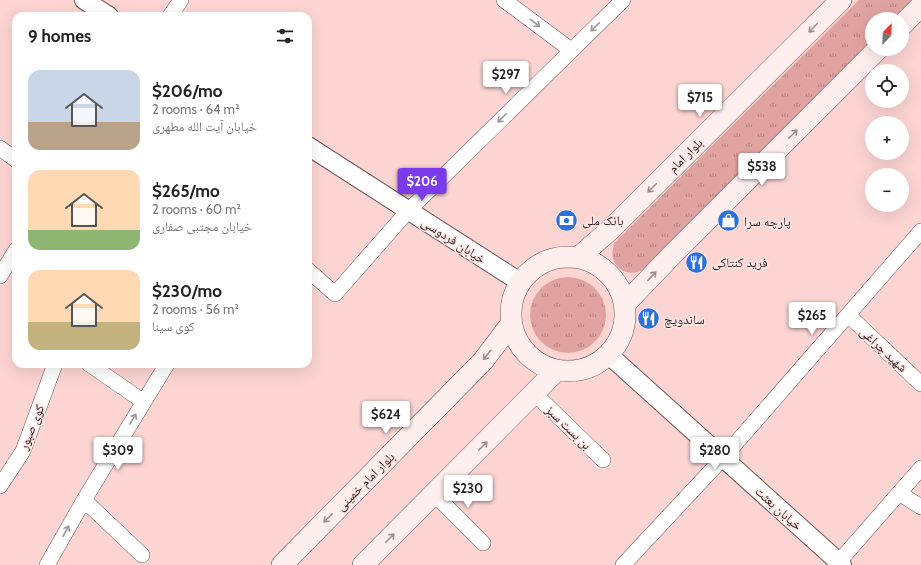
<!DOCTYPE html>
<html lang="en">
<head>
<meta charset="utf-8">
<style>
	body { margin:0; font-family:Cabin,"Noto Naskh Arabic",sans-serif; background:#f6f6f6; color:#222; height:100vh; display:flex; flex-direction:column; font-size:15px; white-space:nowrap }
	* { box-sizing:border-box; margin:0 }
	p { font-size:13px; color:#767676 }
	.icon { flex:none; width:22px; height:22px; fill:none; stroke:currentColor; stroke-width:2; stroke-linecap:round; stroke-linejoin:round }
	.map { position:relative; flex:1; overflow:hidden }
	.drawer { position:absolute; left:12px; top:12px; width:300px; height:356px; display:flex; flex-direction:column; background:#fff; border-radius:12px; box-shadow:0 4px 16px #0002 }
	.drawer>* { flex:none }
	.needle { width:26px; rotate:23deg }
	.fabs { position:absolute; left:865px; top:12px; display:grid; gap:8px }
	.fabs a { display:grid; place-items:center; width:44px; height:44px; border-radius:50%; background:#fff; box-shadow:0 4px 16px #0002; font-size:20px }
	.price { position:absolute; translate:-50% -34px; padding:0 9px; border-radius:4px; background:#fff; color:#222; font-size:13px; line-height:26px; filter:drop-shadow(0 1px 2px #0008) }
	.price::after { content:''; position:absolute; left:50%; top:24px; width:12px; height:9px; margin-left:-6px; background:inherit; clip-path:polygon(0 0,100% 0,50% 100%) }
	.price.active { background:#7c3aed; color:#fff }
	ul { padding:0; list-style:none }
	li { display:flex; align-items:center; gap:12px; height:100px; padding:0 16px }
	li span { display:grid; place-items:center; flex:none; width:112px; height:80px; border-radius:12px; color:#555 }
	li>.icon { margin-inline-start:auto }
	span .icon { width:48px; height:48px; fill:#fffc; stroke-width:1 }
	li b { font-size:17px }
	h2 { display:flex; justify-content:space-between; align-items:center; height:48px; padding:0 16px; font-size:17px }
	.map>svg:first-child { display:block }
	.grass { fill:url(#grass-tufts) }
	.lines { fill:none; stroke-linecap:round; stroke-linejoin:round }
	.minor-casing { stroke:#745352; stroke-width:16 }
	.tertiary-casing { stroke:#745352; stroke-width:20 }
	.secondary-casing { stroke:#745352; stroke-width:22 }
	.minor { stroke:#fff; stroke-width:15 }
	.tertiary { stroke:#fff; stroke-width:18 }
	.secondary { stroke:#feeeee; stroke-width:21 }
	.oneway { stroke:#9e9898 }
	.oneway2 { stroke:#9e8f8f }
	.labels { text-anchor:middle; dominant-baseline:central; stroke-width:3; stroke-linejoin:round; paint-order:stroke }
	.street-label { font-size:13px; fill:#281b1a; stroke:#fee6e5 }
	.poi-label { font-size:13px; fill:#281b1a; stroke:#fee6e5; text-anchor:start }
</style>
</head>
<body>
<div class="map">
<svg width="921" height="565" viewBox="0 0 921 565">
	<defs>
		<pattern id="grass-tufts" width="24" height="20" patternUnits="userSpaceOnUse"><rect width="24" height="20" fill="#e1a3a1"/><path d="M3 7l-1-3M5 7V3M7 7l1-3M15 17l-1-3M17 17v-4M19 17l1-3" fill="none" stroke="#b68482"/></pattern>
	</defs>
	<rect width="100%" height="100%" fill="#fcd5d3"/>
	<path class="grass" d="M859,0H917L898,19H872V45L645,269C634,276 617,273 613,259C612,254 613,248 614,243Z
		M530 315a38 38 0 1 1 76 0a38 38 0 1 1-76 0Z"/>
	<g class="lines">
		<defs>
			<path id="minor" d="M504,0L571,50
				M170,16L181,0
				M0,148L16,160
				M308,270L335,294L408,211L623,0
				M0,276L16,250
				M848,315L921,384
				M89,364L144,402
				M535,394L603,460
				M0,486L23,451L55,364
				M899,493L921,507
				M434,494L483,543
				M84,500L142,555
				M47,565L84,500L167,364
				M623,565L723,458L921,231
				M836,565L921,468"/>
			<path id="tertiary" d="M84,0L109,16
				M308,146L520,282
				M609,355L842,565"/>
			<path id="secondary" d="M902,25L921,6
				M511 314a57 57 0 1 1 114 0a57 57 0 1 1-114 0Z
				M579,257L611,229L841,0
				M625,304L669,258L878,49
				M282,565L483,361L511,324
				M363,565L557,370"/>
		</defs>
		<use href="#minor" class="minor-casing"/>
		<use href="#tertiary" class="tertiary-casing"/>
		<use href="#secondary" class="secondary-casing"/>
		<use href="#minor" class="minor"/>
		<use href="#tertiary" class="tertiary"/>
		<use href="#secondary" class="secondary"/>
	</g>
	<defs><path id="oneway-shaft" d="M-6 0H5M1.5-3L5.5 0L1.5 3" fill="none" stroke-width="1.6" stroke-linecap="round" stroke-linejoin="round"/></defs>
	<g class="oneway">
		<use href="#oneway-shaft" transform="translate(535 23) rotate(37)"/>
		<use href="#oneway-shaft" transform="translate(595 27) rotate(136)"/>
		<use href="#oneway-shaft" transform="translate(502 118) rotate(135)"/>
		<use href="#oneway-shaft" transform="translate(133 419) rotate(-59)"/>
		<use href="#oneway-shaft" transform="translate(66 531) rotate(-61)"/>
	</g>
	<g class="oneway2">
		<use href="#oneway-shaft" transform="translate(813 28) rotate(135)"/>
		<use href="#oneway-shaft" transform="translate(793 134) rotate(-45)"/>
		<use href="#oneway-shaft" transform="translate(652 188) rotate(135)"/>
		<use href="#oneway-shaft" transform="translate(652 276) rotate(-47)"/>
		<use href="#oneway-shaft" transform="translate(487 355) rotate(128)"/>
		<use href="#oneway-shaft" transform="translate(483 446) rotate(-45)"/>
		<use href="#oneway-shaft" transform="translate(328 518) rotate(135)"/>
		<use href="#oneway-shaft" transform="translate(390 538) rotate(-45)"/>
	</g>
	<defs>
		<symbol id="bank-disc" viewBox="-11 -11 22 22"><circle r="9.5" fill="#2972de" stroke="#fee6e5"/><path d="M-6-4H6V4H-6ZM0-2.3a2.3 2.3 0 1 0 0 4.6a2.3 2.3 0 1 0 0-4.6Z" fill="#fff"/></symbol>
		<symbol id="shop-disc" viewBox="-11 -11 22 22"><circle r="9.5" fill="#2972de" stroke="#fee6e5"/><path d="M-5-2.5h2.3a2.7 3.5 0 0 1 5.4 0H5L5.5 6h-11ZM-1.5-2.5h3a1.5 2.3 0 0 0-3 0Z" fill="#fff"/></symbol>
		<symbol id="restaurant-disc" viewBox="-11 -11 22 22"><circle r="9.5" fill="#2972de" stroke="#fee6e5"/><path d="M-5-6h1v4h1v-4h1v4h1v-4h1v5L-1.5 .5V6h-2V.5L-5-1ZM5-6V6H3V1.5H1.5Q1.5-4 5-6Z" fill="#fff"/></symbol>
	</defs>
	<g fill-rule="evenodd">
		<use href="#bank-disc" x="554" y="208" width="25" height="25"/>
		<use href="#shop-disc" x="716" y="208" width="25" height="25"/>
		<use href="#restaurant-disc" x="684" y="250" width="25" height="25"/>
		<use href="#restaurant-disc" x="636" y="306" width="25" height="25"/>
	</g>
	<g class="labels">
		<g class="street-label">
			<text transform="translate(685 155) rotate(-45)">بلوار امام</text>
			<text transform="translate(454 240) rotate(33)">خیابان فردوسی</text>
			<text transform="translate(884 349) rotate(43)">شهید چراغی</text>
			<text transform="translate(31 427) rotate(-68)">کوی صبور</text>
			<text transform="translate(569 427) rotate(44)">بن بست سبز</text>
			<text transform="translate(365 481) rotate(-45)">بلوار امام خمینی</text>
			<text transform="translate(779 508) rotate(42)">خیابان بعثت</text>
		</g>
		<g class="poi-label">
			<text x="582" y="220">بانک ملی</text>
			<text x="744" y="221">پارچه سرا</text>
			<text x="712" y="262">فرید کنتاکی</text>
			<text x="664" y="319">ساندویچ</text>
		</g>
	</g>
</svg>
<div class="fabs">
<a><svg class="needle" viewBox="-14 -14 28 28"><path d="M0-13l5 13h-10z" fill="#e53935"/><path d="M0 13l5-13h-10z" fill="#767676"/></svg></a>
<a><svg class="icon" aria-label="locate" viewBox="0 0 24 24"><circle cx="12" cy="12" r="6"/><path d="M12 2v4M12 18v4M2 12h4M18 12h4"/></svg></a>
<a>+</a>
<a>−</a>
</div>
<b class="price" style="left:506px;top:95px">$297</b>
<b class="price" style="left:700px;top:118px">$715</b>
<b class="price" style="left:762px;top:187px">$538</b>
<b class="price active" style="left:422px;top:202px">$206</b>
<b class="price" style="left:812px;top:336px">$265</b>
<b class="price" style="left:386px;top:435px">$624</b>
<b class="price" style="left:118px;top:471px">$309</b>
<b class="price" style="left:715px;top:471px">$280</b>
<b class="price" style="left:468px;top:509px">$230</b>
<section class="drawer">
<h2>9 homes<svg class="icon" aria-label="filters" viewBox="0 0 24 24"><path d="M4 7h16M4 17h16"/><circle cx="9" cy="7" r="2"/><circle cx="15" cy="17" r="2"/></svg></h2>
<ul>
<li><span style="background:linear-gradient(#c9d6e8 65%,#b9a48a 0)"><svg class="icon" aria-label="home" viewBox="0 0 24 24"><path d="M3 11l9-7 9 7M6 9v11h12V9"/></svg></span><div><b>$206/mo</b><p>2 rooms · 64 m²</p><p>خیابان آیت الله مطهری</p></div></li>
<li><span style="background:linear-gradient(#ffd9b3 75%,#8fb573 0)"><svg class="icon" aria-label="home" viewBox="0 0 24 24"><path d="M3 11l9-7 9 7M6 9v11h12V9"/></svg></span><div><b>$265/mo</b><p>2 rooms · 60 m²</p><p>خیابان مجتبی صفاری</p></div></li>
<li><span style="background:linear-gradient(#ffd9b3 65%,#c2b280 0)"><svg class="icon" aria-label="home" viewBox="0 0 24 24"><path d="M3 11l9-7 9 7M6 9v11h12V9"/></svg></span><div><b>$230/mo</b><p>2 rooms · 56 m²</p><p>کوی سینا</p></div></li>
</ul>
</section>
</div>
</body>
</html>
